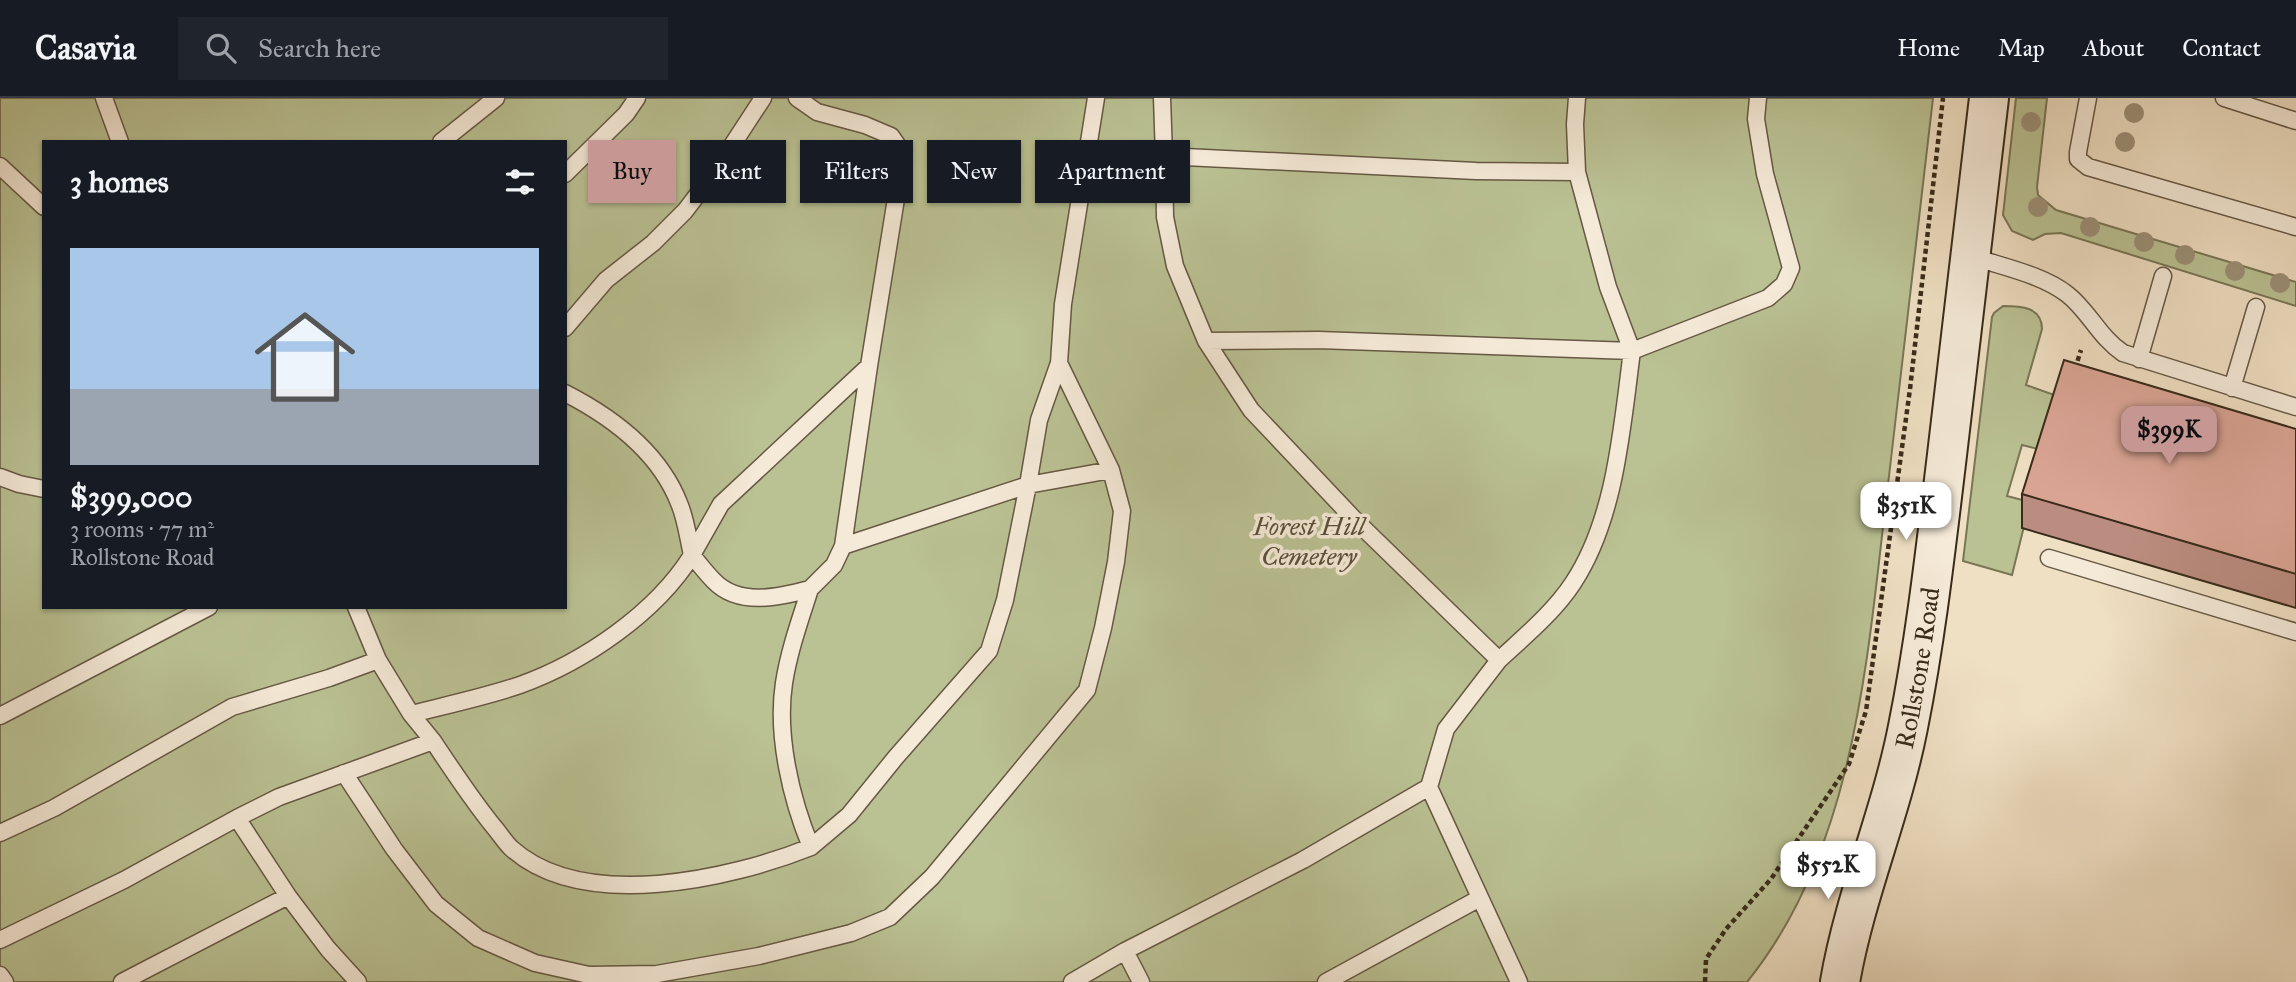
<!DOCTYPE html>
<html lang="en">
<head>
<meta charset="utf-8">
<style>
	body { margin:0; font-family:"IM FELL Great Primer",serif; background:#20242c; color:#f1f3f6; height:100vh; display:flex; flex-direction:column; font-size:26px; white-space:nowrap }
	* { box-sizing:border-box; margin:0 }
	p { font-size:23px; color:#9ea1a6 }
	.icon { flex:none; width:38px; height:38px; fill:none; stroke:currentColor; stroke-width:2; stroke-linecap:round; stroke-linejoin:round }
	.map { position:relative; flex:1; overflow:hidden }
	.side { position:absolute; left:42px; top:42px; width:525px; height:469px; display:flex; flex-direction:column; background:#171b24; border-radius:0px; box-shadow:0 2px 5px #0004 }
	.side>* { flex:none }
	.top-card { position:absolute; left:588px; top:42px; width:665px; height:63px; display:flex; gap:14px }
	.price { position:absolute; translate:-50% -60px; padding:0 16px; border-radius:14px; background:#fff; color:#222; font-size:23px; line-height:46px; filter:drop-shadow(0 2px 4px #0008) }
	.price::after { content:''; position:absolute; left:50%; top:42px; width:21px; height:16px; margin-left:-10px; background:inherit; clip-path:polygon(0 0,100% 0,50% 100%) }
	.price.current { background:#c59692; color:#111 }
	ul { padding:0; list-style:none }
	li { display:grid; align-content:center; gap:14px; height:371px; padding:0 28px }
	li span { display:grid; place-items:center; height:217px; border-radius:0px; color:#555 }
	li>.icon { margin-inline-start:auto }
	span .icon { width:126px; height:126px; fill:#fffc; stroke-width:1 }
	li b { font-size:30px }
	h2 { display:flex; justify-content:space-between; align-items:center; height:84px; padding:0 28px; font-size:30px }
	.pill { padding:0 24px; border-radius:0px; background:#171b24; box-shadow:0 2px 5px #0004; font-size:24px; line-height:63px }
	.pill.current { background:#c59692; color:#111 }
	header { display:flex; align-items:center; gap:42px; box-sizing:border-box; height:98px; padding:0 35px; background:#171b24; border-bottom:2px solid #363941 }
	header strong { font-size:33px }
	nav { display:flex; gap:38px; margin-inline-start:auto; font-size:24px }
	.search { width:490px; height:63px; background:#20242c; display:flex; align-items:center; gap:18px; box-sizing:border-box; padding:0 24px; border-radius:0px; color:#9ea1a6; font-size:26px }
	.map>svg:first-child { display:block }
	.green { fill:#bac193; stroke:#797656; stroke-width:2; fill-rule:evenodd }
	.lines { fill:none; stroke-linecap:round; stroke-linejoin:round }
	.lane-casing { stroke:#665844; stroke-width:19 }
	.secondary-casing { stroke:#382b19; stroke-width:42 }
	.path { stroke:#382b19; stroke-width:4.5; stroke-dasharray:5 3.5; stroke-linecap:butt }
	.lane { stroke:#f5ead8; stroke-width:16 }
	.secondary { stroke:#f5ead8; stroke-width:38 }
	.tree { fill:#9c9077 }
	.wall { fill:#bb8d80; stroke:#382b19; stroke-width:2 }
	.building { fill:#daa495; stroke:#382b19; stroke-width:2 }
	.labels { text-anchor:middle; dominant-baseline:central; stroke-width:7; stroke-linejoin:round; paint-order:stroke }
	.park-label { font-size:26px; font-style:italic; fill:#585038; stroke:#f5ead8 }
	.street-label { font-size:26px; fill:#382b19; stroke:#f5ead8 }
</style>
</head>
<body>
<header>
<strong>Casavia</strong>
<div class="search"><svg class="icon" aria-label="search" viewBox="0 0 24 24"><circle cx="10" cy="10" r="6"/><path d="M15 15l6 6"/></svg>Search here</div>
<nav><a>Home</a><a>Map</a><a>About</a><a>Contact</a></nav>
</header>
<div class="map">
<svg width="2296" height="884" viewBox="0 0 2296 884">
	<rect width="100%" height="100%" fill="#efdfc3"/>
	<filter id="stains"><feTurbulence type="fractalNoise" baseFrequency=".00286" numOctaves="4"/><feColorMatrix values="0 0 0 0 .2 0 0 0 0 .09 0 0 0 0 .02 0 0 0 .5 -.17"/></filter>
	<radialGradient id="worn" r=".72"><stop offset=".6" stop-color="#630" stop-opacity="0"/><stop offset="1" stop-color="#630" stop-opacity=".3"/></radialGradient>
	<path class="green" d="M0,0H1933C1919,126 1904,252 1889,378C1868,547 1859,746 1747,884H0ZM44,44H565V509H44Z
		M2016,0H2047L2037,89L2038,97L2056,112L2296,184V208L2061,135L2045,136L2033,142L2012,133L2003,117Z
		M2003,208C2021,208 2042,209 2042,231L2026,287L2063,300L2046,353L2022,347L2007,398L2030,404L2012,477L1963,463L1992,219L1994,215Z"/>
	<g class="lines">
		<defs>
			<path id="lane" d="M104,0L120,44
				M1162,0L1164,58
				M1577,0L1575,26L1577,74L1476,73L1164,58L1165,119L1175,168L1206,243L1251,312L1354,421L1499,562C1525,538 1554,514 1573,485C1616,420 1622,328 1632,253L1768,200L1784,186L1791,170L1765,76L1756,21L1758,0
				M2088,0L2078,54V61L2088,69L2296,129
				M2224,0L2296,23
				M441,44L496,0
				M0,68L44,109
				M565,76L626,16L637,0
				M1971,158C2002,169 2041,176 2067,196C2089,213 2099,239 2123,255L2296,309
				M565,230L606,182L653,145L685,113L714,75L763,0
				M1206,243L1318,242L1632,253L1608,189L1577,74
				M2139,261L2163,178
				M1059,265L1063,206L1096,0
				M2232,290L2256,209
				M565,295C612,319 659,354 679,405C686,421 688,440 692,457L721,406L869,268L900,76V51L891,38L865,27L817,14L797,0
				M0,379L19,386L44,391
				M843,448L869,268
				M2049,460L2296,534
				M378,562L411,616
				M0,618L209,509
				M433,643C453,673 472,702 494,729C500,736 505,744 511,750C583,815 731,781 811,749
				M344,675L394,751L436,806L478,840L535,865L589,877L657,876L759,858L851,835L890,819L932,779L1087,592L1103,530L1116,464L1122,413L1111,372L1059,265L1039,322L1028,387L1111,372
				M1429,689L1519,884
				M237,720L279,699L433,643L411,616C447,607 485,599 520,587C584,564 656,515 692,457C699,466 706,475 714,483C739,509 780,499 810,491C800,522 789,553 784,585C776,637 791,701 811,749L849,717L896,659L989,553L1005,502L1028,387L843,448L834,467L810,491
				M0,735L54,710L232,609L329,580L378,562L356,509
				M288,798L328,851L358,884
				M0,842L124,782L237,720L288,798L122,884
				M1125,853L1141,884
				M0,877L5,884
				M1072,884L1125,853L1303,762L1429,689L1446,631L1499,562
				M1326,884L1480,800"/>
			<g id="secondary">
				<path id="s1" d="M1840,884C1855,797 1891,716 1908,629C1926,539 1936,448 1947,357C1962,238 1976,119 1989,0"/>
			</g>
		</defs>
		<use href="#lane" class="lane-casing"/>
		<use href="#secondary" class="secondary-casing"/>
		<path class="path" d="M2075,271L2081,252
			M1705,884L1706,861L1726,831L1771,781L1849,666L1866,613L1910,291L1943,0"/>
		<use href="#lane" class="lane"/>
		<use href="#secondary" class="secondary"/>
	</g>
	<g class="tree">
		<circle cx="2134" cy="15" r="10"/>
		<circle cx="2031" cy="24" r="10"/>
		<circle cx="2125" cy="44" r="10"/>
		<circle cx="2038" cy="109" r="10"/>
		<circle cx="2090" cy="129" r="10"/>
		<circle cx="2144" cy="144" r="10"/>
		<circle cx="2185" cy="157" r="10"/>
		<circle cx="2235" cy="173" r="10"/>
		<circle cx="2280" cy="185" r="10"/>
	</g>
	<path class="wall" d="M2296,331V510L2022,430V396Z"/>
	<path class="building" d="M2064,262L2296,331V476L2022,396Z"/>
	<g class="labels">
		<g class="park-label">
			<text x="1309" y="428">Forest Hill<tspan x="1309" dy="30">Cemetery</tspan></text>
		</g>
		<g class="street-label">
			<text stroke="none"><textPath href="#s1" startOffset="324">Rollstone Road</textPath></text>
		</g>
	</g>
	<rect width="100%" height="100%" filter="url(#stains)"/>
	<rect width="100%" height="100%" fill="url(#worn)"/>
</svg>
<b class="price current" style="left:2169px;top:368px">$399K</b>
<b class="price" style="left:1906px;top:444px">$351K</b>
<b class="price" style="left:1828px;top:803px">$552K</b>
<div class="top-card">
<a class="pill current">Buy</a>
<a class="pill">Rent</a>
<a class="pill">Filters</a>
<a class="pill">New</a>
<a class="pill">Apartment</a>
</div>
<section class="side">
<h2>3 homes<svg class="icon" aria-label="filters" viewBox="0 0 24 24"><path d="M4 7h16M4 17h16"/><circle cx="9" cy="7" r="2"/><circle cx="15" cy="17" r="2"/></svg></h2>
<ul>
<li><span style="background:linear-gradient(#a9c7e8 65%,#9aa5b1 0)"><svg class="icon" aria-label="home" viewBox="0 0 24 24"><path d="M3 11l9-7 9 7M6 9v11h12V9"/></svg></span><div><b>$399,000</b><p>3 rooms · 77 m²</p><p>Rollstone Road</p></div></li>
</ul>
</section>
</div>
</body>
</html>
